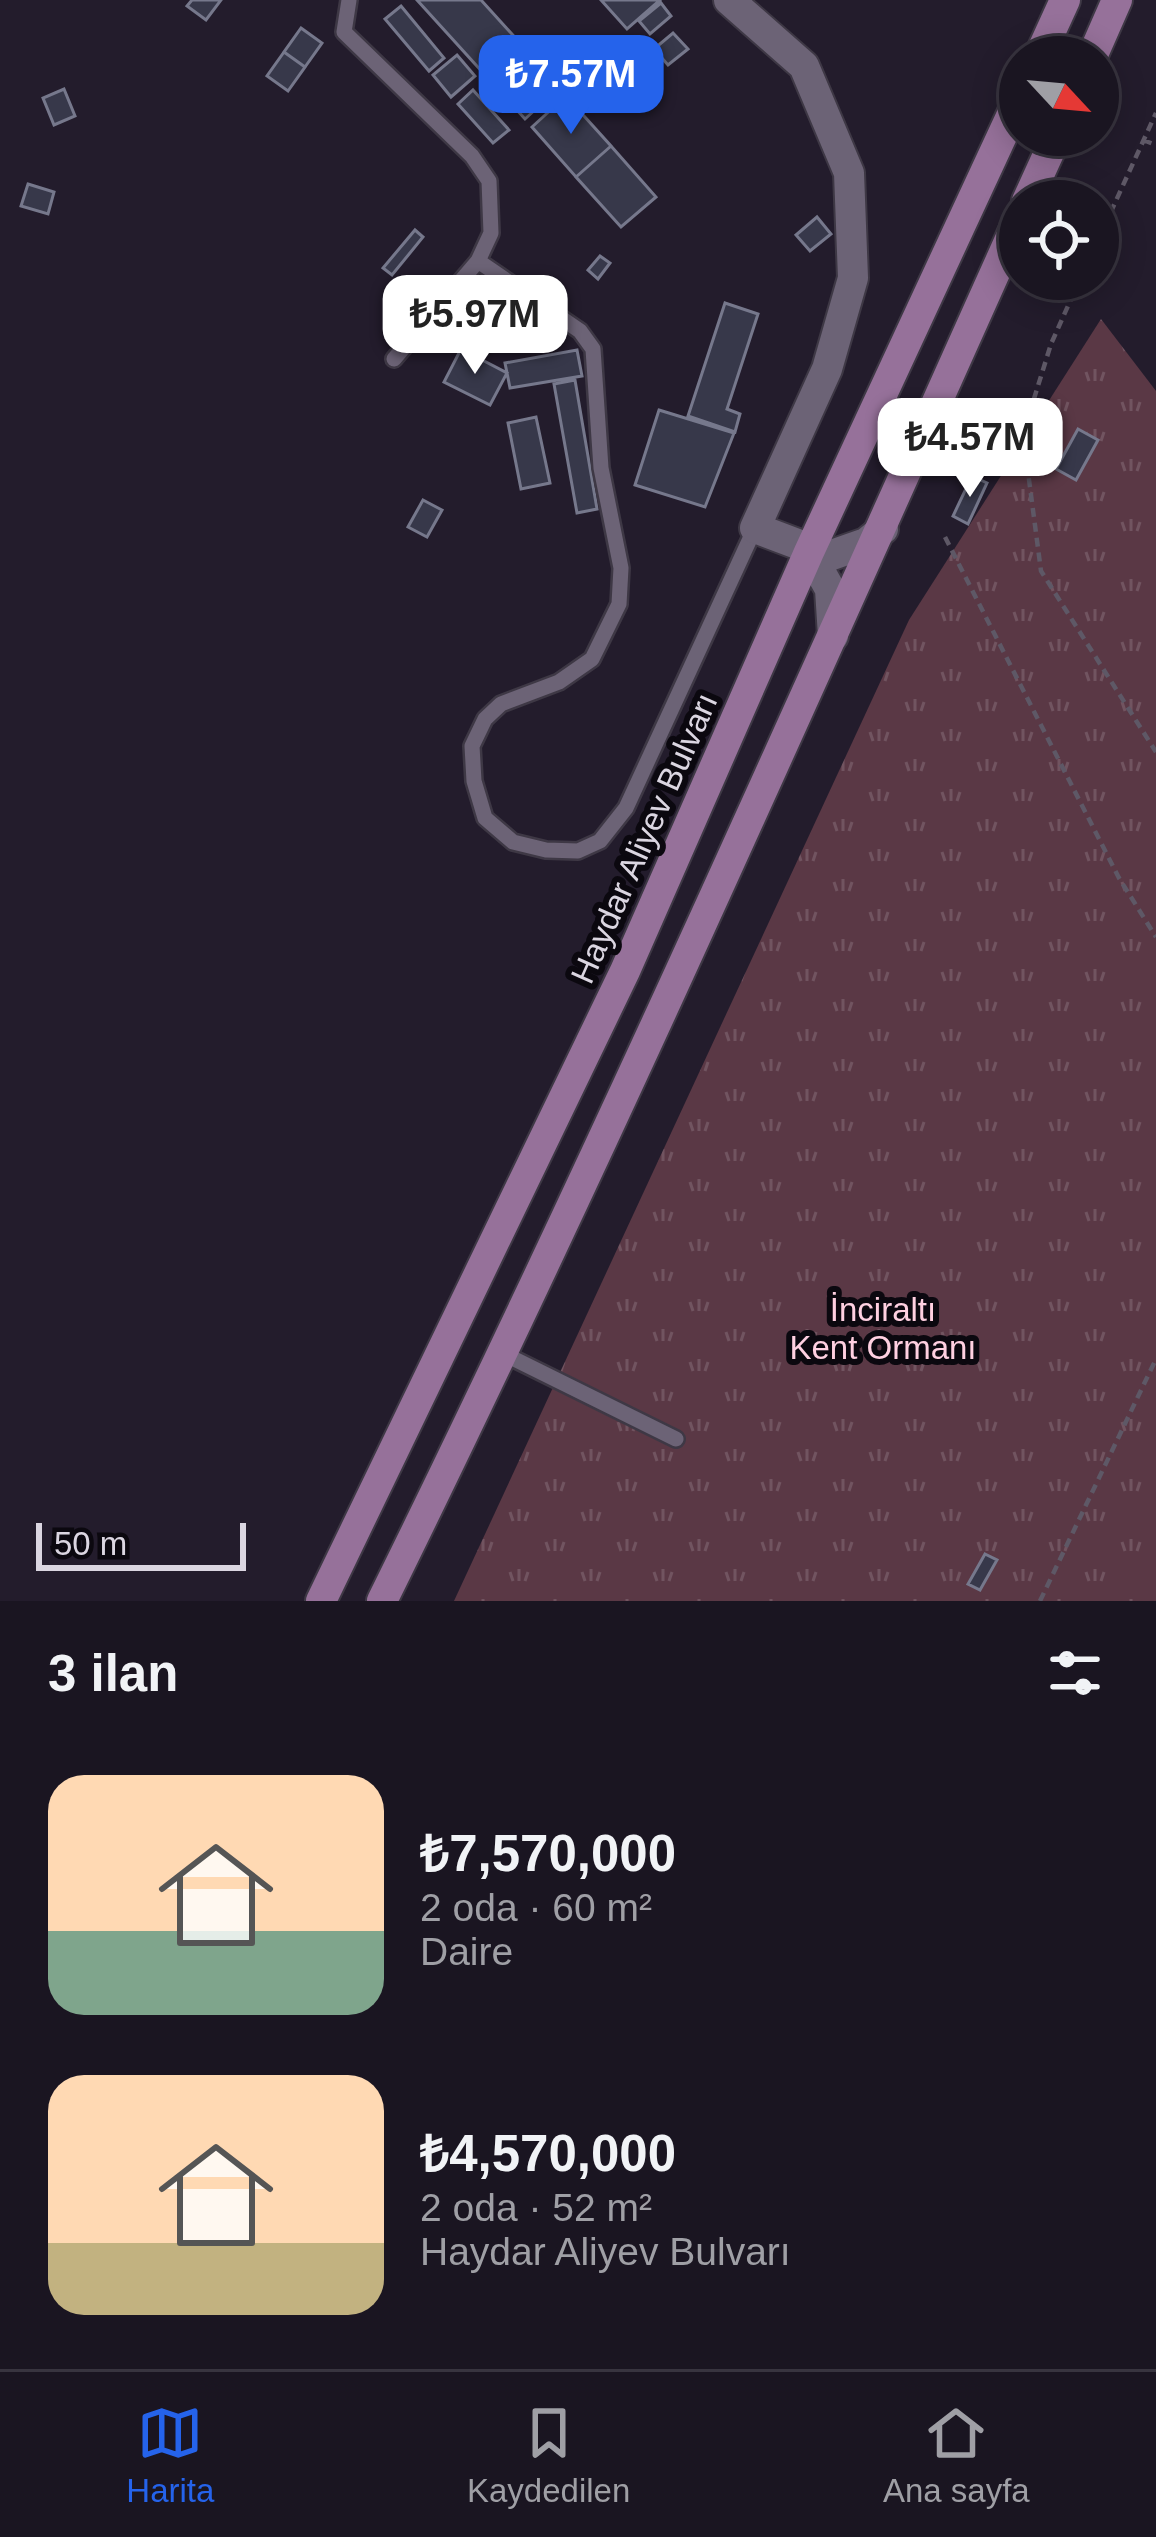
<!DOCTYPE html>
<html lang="tr">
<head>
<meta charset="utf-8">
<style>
	body { margin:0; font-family:Helvetica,sans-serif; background:#231e2a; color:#f1f3f6; height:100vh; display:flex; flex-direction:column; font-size:45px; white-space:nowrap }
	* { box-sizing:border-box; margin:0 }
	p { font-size:39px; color:#9f9fa5 }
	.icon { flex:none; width:66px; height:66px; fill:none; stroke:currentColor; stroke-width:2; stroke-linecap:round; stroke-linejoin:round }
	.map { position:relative; height:1601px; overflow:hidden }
	.details { display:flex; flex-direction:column; background:#1a1521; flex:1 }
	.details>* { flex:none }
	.needle { width:78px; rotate:116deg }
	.controls { position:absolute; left:999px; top:36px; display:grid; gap:24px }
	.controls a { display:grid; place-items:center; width:120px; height:120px; border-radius:50%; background:#1a1521; box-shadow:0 6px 30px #0003,0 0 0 3px #38343f; font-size:60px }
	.scale { position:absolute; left:36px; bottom:30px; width:210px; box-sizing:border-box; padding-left:12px; border:6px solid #dbd6e1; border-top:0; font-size:33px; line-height:42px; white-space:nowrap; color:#dbd6e1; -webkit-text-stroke:9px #0b080f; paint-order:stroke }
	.price { position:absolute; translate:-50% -102px; padding:0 27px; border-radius:24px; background:#fff; color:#222; font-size:39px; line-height:78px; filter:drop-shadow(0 3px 6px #0008) }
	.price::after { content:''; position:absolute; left:50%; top:72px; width:36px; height:27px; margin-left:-18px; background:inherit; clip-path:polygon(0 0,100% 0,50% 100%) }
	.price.active { background:#2563eb; color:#fff }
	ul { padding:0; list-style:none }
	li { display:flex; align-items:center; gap:36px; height:300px; padding:0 48px }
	li span { display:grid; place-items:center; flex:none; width:336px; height:240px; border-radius:36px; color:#555 }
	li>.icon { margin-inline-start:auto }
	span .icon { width:144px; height:144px; fill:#fffc; stroke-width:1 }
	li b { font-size:51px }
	h2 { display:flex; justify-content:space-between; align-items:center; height:144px; padding:0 48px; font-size:51px }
	.dock { display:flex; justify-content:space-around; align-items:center; height:168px; border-top:3px solid #38343f; background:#1a1521; font-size:33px; color:#9f9fa5 }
	.dock a { display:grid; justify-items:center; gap:6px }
	.dock .active { color:#2563eb }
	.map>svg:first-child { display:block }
	.park { fill:url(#park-tufts) }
	.building { fill:#37384a; stroke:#76788c; stroke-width:3 }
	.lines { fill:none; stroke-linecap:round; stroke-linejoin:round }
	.service-casing { stroke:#3e3845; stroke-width:20 }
	.minor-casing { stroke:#3e3845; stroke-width:34 }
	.secondary-casing { stroke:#3e3845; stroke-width:34 }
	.path { stroke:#5e5866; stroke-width:4.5; stroke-dasharray:9 6; stroke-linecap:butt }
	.service { stroke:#6c6376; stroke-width:15 }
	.minor { stroke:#6c6376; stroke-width:30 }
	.secondary { stroke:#96719a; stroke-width:30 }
	.labels { text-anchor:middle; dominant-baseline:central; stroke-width:12; stroke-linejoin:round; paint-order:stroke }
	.street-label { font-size:33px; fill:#dbd6e1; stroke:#0b080f }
	.park-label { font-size:33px; fill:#ffd0e1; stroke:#0b080f }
</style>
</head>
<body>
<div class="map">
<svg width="1156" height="1601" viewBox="0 0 1156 1601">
	<defs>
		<pattern id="park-tufts" width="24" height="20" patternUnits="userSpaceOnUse" patternTransform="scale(3)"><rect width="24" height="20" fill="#5a3845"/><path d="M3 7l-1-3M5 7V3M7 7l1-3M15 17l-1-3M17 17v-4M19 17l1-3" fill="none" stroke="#715460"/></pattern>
	</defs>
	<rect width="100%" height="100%" fill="#231c2c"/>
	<path class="park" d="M1101,319L1156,391V1601H454L909,620Z"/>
	<path class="building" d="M192,0H221L206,20L187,6Z
		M417,0H481L560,87L525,119Z
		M601,0H660L627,29Z
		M661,3L671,16L650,34L639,21Z
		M401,6L444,58L429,71L385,19Z
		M301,28L322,43L305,67L284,52Z
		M673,33L688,49L668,65L654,49Z
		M546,50L571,77L560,87L535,59Z
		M284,52L305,67L288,91L267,76Z
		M457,55L475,76L451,97L433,75Z
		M64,89L75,116L54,125L43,98Z
		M473,90L509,130L493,143L458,104Z
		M566,96L611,146L576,177L532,127Z
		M611,146L656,197L621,227L576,177Z
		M28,184L54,192L48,214L21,206Z
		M817,217L831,234L810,251L796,235Z
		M415,230L423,237L392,275L383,268Z
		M600,256L610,263L598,279L588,270Z
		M725,303L758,314L727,409L740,414L735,432L688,416Z
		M461,349L507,373L490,405L444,382Z
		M577,350L582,376L510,388L505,363Z
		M575,380L597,509L577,513L554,384Z
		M659,410L734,433L705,507L635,485Z
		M536,417L550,483L521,489L508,423Z
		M1078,429L1098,440L1076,480L1056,469Z
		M972,476L987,483L968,524L953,516Z
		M423,500L442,510L427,537L408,527Z
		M985,1554L997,1560L980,1590L968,1584Z"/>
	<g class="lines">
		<defs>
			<path id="service" d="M349,0L344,32L472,156L489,181L491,233L478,261L394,359
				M478,261L580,331L593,349L601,468L621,568L619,604L592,659L559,682L501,704L485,719L472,746L474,781L485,818L513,842L546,850L578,851L600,841L626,808L755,528
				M504,1354L676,1439"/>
			<path id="minor" d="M729,0L804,66L849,173L853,278L827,369L755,528L829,556L866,543L883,529
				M809,552L830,589L833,636"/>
			<path id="secondary" d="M1039,57L1065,0
				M1092,57L1117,0
				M1027,201L1057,135
				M321,1601L625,971L809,552L1020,97
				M382,1601C607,1145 812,680 1020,217"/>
		</defs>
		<use href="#service" class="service-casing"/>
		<use href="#minor" class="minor-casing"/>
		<use href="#secondary" class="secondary-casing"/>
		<path class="path" d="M1143,140L1156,145
			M1098,240L1156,113
			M1080,279L1051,344L1023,434L1041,571L1156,752
			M945,537L1119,878L1156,937
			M1040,1601L1156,1359"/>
		<use href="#service" class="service"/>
		<use href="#minor" class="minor"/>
		<use href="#secondary" class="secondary"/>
	</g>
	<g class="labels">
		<g class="street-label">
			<text transform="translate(644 838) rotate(-66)">Haydar Aliyev Bulvarı</text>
		</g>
		<g class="park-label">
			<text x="883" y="1309">İnciraltı<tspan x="883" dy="38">Kent Ormanı</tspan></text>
		</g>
	</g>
</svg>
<div class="controls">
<a><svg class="needle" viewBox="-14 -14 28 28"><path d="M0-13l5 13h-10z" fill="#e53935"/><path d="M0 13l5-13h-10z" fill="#9f9fa5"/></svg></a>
<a><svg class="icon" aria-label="locate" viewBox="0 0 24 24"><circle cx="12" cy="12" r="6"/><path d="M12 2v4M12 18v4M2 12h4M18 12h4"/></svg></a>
</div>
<div class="scale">50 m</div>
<b class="price active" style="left:571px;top:137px">₺7.57M</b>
<b class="price" style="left:475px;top:377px">₺5.97M</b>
<b class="price" style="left:970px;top:500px">₺4.57M</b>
</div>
<section class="details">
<h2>3 ilan<svg class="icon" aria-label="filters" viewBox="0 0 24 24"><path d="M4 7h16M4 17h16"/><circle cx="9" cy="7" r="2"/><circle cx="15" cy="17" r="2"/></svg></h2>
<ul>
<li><span style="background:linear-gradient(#ffd9b3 65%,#7fa58c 0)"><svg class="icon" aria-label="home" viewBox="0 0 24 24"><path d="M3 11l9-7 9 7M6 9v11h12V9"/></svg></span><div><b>₺7,570,000</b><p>2 oda · 60 m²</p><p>Daire</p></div></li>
<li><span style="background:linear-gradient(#ffd9b3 70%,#c2b280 0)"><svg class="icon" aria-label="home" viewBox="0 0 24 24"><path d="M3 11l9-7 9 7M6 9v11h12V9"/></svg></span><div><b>₺4,570,000</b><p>2 oda · 52 m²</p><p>Haydar Aliyev Bulvarı</p></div></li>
</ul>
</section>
<nav class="dock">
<a class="active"><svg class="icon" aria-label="map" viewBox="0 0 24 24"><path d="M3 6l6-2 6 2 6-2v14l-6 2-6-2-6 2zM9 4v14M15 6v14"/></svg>Harita</a>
<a><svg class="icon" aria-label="saved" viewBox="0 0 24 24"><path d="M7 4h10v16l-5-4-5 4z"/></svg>Kaydedilen</a>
<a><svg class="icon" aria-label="home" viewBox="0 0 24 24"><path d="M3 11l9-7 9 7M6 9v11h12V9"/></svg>Ana sayfa</a>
</nav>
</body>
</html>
